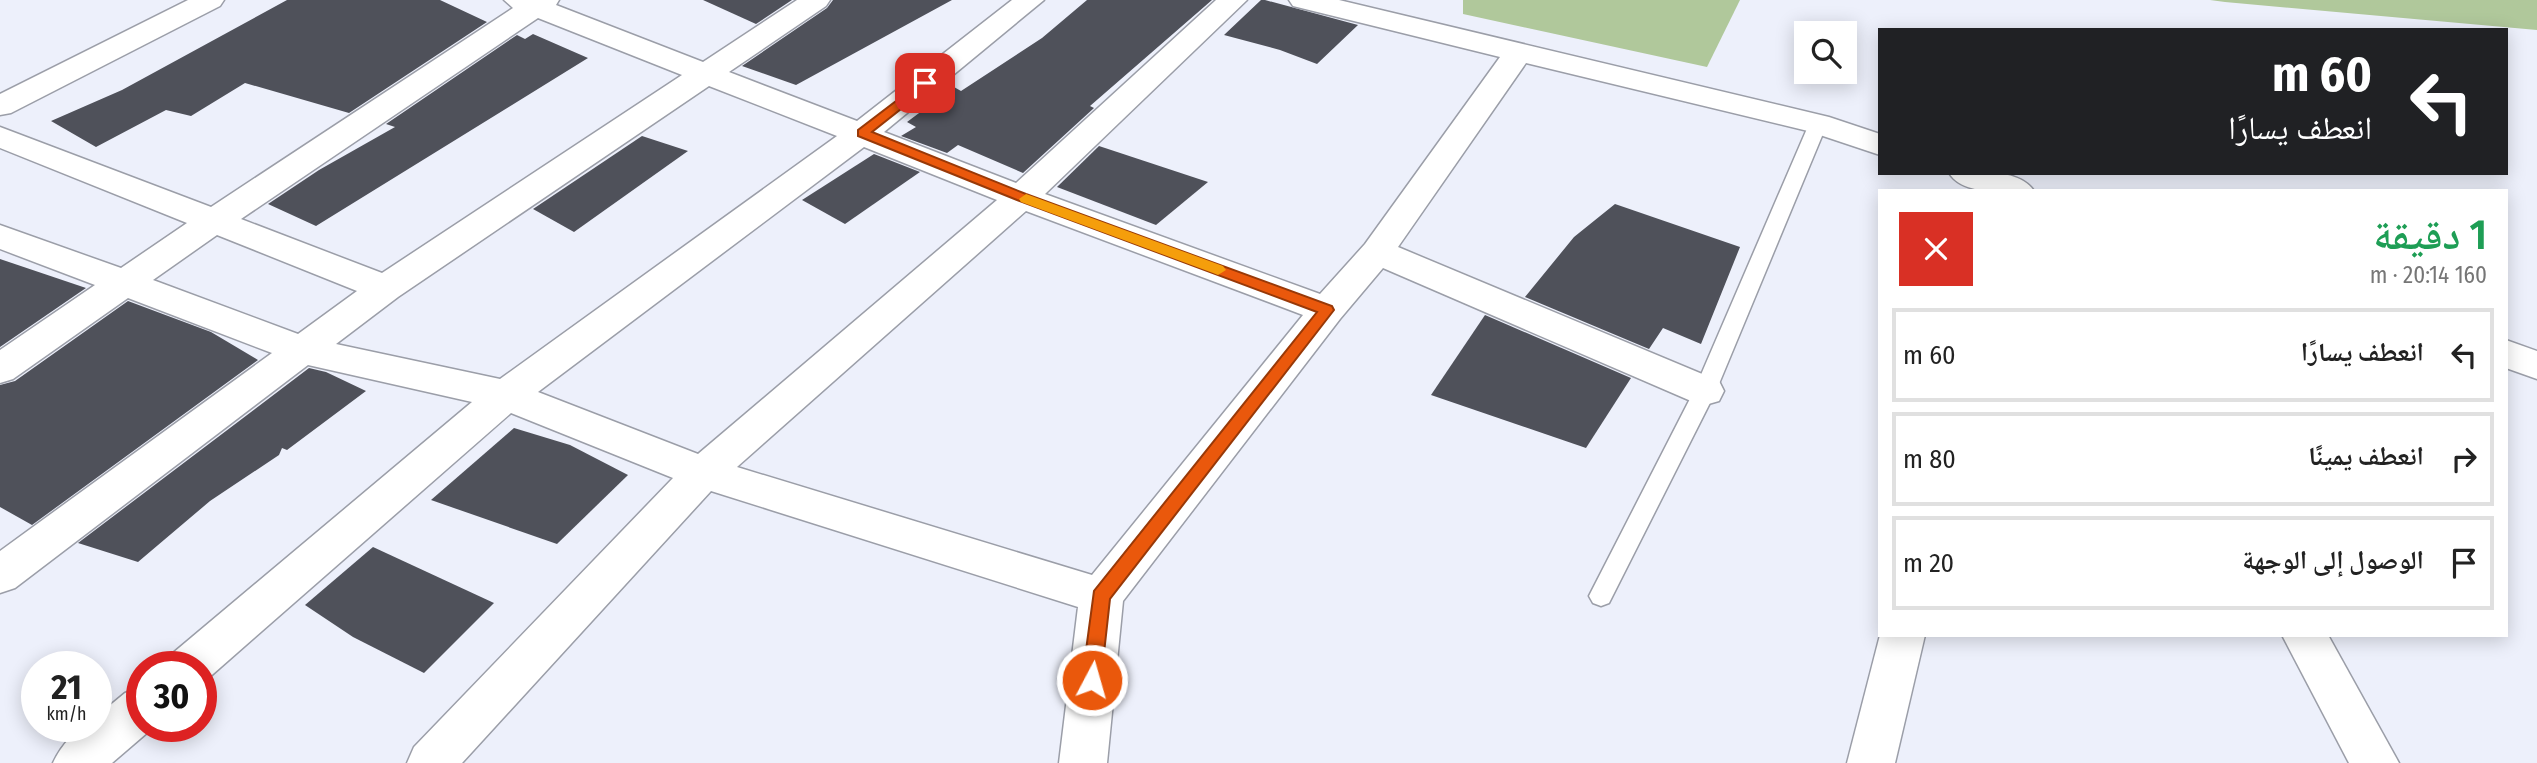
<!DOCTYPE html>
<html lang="ar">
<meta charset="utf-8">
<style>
:root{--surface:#fff;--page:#f2f2f2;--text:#222;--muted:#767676;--line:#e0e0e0}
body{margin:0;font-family:"Fira Sans Condensed","Noto Naskh Arabic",sans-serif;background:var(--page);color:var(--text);direction:rtl;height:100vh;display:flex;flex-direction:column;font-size:26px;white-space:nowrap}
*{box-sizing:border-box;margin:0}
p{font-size:23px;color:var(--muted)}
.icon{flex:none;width:38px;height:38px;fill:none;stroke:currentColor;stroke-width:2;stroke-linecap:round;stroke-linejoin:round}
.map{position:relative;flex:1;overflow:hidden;direction:ltr}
.side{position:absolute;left:1878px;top:189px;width:630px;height:448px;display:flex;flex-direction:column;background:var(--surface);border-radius:0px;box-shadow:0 4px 18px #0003;direction:rtl}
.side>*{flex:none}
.top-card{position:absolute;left:1878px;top:28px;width:630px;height:147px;border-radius:0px;box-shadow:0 4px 18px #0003;direction:rtl;background:#202124;color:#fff;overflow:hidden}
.fabs{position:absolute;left:1794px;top:21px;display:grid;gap:14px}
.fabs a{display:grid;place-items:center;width:63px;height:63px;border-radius:0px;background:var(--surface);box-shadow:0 4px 18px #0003;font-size:35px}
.speed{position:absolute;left:21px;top:651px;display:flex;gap:14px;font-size:35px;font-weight:700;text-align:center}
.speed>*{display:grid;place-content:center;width:91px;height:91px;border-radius:50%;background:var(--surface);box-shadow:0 4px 18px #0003;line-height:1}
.speed small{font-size:18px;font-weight:400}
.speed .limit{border:10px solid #d22;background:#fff;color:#111}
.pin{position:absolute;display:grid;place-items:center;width:60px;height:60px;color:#fff;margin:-30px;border-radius:14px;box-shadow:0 4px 10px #0006}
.me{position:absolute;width:77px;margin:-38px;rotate:6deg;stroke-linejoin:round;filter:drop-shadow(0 0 5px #0008)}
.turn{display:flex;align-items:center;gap:24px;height:147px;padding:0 21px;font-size:32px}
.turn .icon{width:91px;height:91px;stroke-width:2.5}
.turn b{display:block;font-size:49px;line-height:60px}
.round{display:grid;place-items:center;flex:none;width:74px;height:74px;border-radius:0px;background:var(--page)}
.summary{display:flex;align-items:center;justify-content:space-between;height:119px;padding:0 21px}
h1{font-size:42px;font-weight:600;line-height:52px;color:#1e9e55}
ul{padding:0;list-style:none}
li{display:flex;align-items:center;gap:21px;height:94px;margin:0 14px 10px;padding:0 7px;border:4px solid var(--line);border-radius:0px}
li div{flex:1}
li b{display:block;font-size:26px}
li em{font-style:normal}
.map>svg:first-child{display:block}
.green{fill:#b0c89b}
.building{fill:#4f515a}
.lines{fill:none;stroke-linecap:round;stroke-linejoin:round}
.lane-casing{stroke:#9b9ea8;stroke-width:3}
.street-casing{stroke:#9b9ea8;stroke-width:3}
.lane{fill:#fff;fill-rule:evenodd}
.street{fill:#fff;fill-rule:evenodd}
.route{fill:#ea580c;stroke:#983908;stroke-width:2}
.slow{fill:#f59e0b}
</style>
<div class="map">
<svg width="2537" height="763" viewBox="0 0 2537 763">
<rect width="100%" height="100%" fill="#edf0fb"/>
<g class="green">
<path d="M1463,0H1740L1707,67L1463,14Z"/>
<path d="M2210,0H2537V30L2225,2Z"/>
</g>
<g class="building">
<path d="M287,0H440L487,22L349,113L245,83L191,116L166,110L96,147L51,121L122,90Z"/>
<path d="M703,0H792L756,24Z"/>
<path d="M833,0H952L796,85L742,66L827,8Z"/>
<path d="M1087,0H1212L1090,106L1094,108L1023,173L958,145L947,153L901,136L916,127L907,122L954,87L961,91L1042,38Z"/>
<path d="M1261,0H1265L1358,25L1317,64L1280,50L1224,35Z"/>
<path d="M533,34L588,58L316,226L268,204L319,170L395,127L386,124L517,35L525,39Z"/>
<path d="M642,136L688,151L574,232L533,209Z"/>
<path d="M1099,146L1208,182L1156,225L1057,187Z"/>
<path d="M874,154L920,172L845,224L802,200Z"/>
<path d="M1615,204L1740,247L1701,344L1663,328L1649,349L1525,297L1574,237Z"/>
<path d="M0,259L86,288L0,347Z"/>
<path d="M128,301L211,332L258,360L32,525L0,507V385L15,381Z"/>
<path d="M1485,315L1631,378L1586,448L1431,395Z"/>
<path d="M309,368L326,372L366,391L287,450L282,448L279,455L210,501L138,562L78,543Z"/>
<path d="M514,428L570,445L628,475L557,544L431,500Z"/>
<path d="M373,547L494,603L424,673L353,637L305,605Z"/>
</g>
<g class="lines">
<g class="lane-casing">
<path id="lane" d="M1818,119L1827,124L1716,391L1609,603L1601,606L1593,603L1589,596L1694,391L1809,124Z"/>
</g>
<g class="street-casing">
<g id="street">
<path d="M188,0H224L220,6L11,113L0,115V94Z"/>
<path d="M504,0H559L556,5L703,62L797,0H830L826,6L729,72L857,121L1012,0H1044L884,132L1016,183L1216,0H1247L1045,194L1320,294L1365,244L1500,57L1293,6L1289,0H1339L1829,117L1880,134V155L1808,131L1526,63L1398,247L1719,381L1724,391L1719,401L1705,405L1691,401L1383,268L1340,319L1123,601L1107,763H1059L1078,607L711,491L462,763H407L414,747L673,478L511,413L205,681L201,683V667H166L173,653L472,402L308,365L15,588L0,593V551L272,353L128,298L13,379L0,383V350L95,285L0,249V225L121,268L187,223L0,148V127L211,207L513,8ZM538,18L682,75L382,273L241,219ZM709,86L837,136L500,379L336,344L398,297ZM864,147L997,200L698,454L538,392ZM1026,211L1303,315L1092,575L737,467ZM217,235L357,291L298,334L153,280Z"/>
<path d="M1949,173C1974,173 2018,167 2034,191C2009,191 1964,197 1949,173Z"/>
<path d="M2506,340L2537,351V379L2506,368Z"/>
<path d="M1880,635H1925L1895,763H1847Z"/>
<path d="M2282,635H2328L2399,763H2349Z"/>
<path d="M142,687V726H155L112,763H53C61,746 76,726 96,726V717L125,693Z"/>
</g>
</g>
<use href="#lane" class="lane"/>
<use href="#street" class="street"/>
</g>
<path class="route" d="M925,79L932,83L930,86L872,132L1026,194L1332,306L1334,310L1110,599L1101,680L1099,686L1092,688L1085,686L1082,680L1094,591L1317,312L1017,200L858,136V130Z"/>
<path class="slow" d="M1026,194L1223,266L1226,270L1218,275L1213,273L1021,202L1019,199Z"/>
</svg>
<div class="fabs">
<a><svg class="icon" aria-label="search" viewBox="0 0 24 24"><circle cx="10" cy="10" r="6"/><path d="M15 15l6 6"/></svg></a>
</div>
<div class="speed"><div>21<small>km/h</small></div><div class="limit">30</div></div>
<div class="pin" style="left:925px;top:83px;background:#d93025"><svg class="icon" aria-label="arrive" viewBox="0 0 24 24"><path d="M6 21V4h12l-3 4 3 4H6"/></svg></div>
<svg class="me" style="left:1092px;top:680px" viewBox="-20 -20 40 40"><circle r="17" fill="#ea580c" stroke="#fff" stroke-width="3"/><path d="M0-11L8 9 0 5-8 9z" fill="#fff"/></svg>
<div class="top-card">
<div class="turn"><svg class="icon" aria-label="left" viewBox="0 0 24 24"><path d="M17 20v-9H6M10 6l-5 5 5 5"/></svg><div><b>60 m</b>انعطف يسارًا</div></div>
</div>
<section class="side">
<div class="summary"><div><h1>1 دقيقة</h1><p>160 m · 20:14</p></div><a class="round" style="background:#d93025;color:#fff"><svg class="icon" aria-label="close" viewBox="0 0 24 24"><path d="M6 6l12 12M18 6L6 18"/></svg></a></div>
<ul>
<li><svg class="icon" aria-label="left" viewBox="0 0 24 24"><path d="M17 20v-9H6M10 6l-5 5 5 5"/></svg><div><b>انعطف يسارًا</b></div><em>60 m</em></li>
<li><svg class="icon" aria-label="right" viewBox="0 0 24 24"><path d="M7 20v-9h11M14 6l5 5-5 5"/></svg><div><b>انعطف يمينًا</b></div><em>80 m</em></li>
<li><svg class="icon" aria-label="arrive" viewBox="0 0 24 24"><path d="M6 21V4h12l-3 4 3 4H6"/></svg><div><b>الوصول إلى الوجهة</b></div><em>20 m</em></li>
</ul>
</section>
</div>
